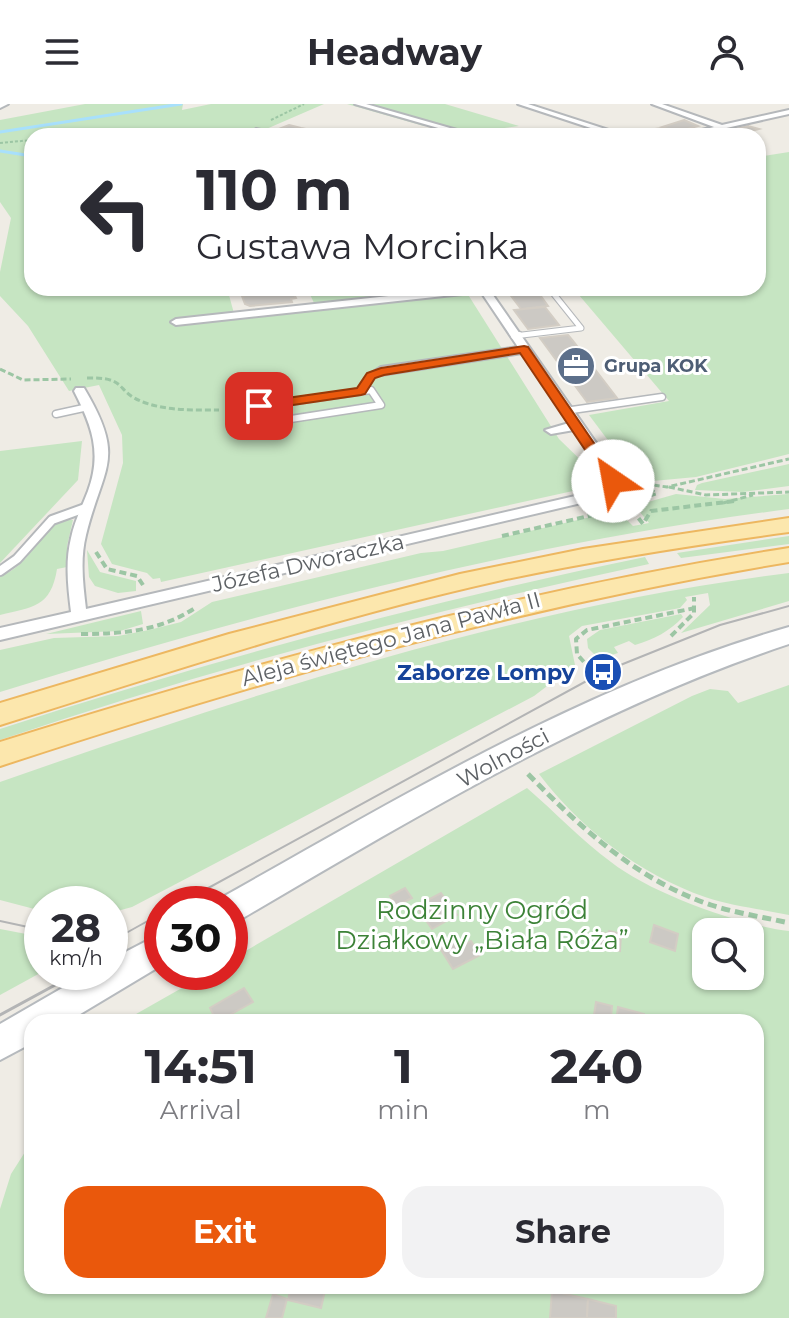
<!DOCTYPE html>
<meta charset="utf-8">
<style>
:root{--surface:#fff;--page:#f2f2f3;--text:#2b2b33;--muted:#7c7c81;--accent:#ea580c}
body{margin:0;font-family:Montserrat,sans-serif;background:var(--page);color:var(--text);height:100vh;display:flex;flex-direction:column;font-size:30px;white-space:nowrap}
*{box-sizing:border-box;margin:0}
p{font-size:26px;color:var(--muted)}
.icon{flex:none;width:44px;height:44px;fill:none;stroke:currentColor;stroke-width:2;stroke-linecap:round;stroke-linejoin:round}
.map{position:relative;flex:1;overflow:hidden}
.details{position:absolute;left:24px;top:910px;width:740px;height:280px;display:flex;flex-direction:column;background:var(--surface);border-radius:24px;box-shadow:0 2px 6px #0004}
.details>*{flex:none}
.hud{position:absolute;left:24px;top:24px;width:742px;height:168px;border-radius:24px;box-shadow:0 2px 6px #0004;background:#fff;color:var(--text);overflow:hidden}
.buttons{position:absolute;left:692px;top:814px;display:grid;gap:16px}
.buttons a{display:grid;place-items:center;width:72px;height:72px;border-radius:16px;background:var(--surface);box-shadow:0 2px 6px #0004;font-size:40px}
.speed{position:absolute;left:24px;top:782px;display:flex;gap:16px;font-size:40px;font-weight:700;text-align:center}
.speed>*{display:grid;place-content:center;width:104px;height:104px;border-radius:50%;background:var(--surface);box-shadow:0 2px 6px #0004;line-height:1}
.speed small{font-size:20px;font-weight:400}
.speed .limit{border:12px solid #d22;background:#fff;color:#111}
.pin{position:absolute;display:grid;place-items:center;width:68px;height:68px;color:#fff;margin:-34px;border-radius:16px;box-shadow:0 4px 12px #0006}
.me{position:absolute;width:88px;margin:-44px;rotate:327deg;stroke-linejoin:round;filter:drop-shadow(0 0 6px #0008)}
.turn{display:flex;align-items:center;gap:28px;height:168px;padding:0 40px;font-size:36px}
.turn .icon{width:104px;height:104px;stroke-width:2.5}
.turn b{display:block;font-size:56px;line-height:68px}
.eta{display:flex;justify-content:space-evenly;align-items:center;height:136px;text-align:center}
.eta b{font-size:48px;font-weight:700;line-height:56px}
.cta{display:flex;gap:16px;margin-top:auto;padding:16px 40px}
.cta a{flex:1;height:92px;border-radius:24px;background:var(--accent);color:#fff;font-size:32px;font-weight:700;line-height:92px;text-align:center}
.cta a+a{background:var(--page);color:var(--text)}
header{display:flex;justify-content:space-between;align-items:center;height:104px;padding:0 40px;background:var(--surface);font-size:36px;font-weight:700}
.map>svg:first-child{display:block}
.green{fill:#c6e5c2;fill-rule:evenodd}
.lines{fill:none;stroke-linecap:round;stroke-linejoin:round}
.stream{stroke:#a8e0fc;stroke-width:3}
.building{fill:#ccc9c4;stroke:#d3cdc4;stroke-width:2}
.lane-far2-casing{stroke:#b5b8bb;stroke-width:7}
.lane-far1-casing{stroke:#b5b8bb;stroke-width:9}
.lane-casing{stroke:#b5b8bb;stroke-width:12}
.street-casing{stroke:#b5b8bb;stroke-width:4}
.secondary-casing{stroke:#b6babe;stroke-width:4}
.primary-casing{stroke:#edb760;stroke-width:4}
.path-far3{stroke:#9cc6a4;stroke-width:2;stroke-dasharray:3 2;stroke-linecap:butt}
.path-far2{stroke:#9cc6a4;stroke-width:3;stroke-dasharray:6 3;stroke-linecap:butt}
.path-far1{stroke:#9cc6a4;stroke-width:4;stroke-dasharray:7 4;stroke-linecap:butt}
.path{stroke:#9cc6a4;stroke-width:5;stroke-dasharray:9 5;stroke-linecap:butt}
.lane-far2{stroke:#fff;stroke-width:5}
.lane-far1{stroke:#fff;stroke-width:6}
.lane{stroke:#fff;stroke-width:8}
.street{fill:#fff;fill-rule:evenodd}
.secondary{fill:#fff;fill-rule:evenodd}
.primary{fill:#fce7ad;fill-rule:evenodd}
.tram-far1{stroke:#b3b4b5;stroke-width:2}
.tram{stroke:#b3b4b5;stroke-width:3}
.route{fill:#ea580c;stroke:#983908;stroke-width:2}
.labels{text-anchor:middle;dominant-baseline:central;stroke-width:6;stroke-linejoin:round;paint-order:stroke}
.far-service-label{font-size:18px;font-weight:bold;fill:#4e5e75;stroke:#fff;text-anchor:start}
.street-label{font-size:22px;fill:#5d6165;stroke:#fff}
.transit-label{font-size:22px;font-weight:bold;fill:#164399;stroke:#fff;text-anchor:end}
.near-park-label{font-size:26px;fill:#3c8237;stroke:#fff}
</style>
<header><svg class="icon" aria-label="menu" viewBox="0 0 24 24"><path d="M4 6h16M4 12h16M4 18h16"/></svg>Headway<svg class="icon" aria-label="person" viewBox="0 0 24 24"><circle cx="12" cy="8" r="4"/><path d="M4 21q1-7 8-7t8 7"/></svg></header>
<div class="map">
<svg width="789" height="1214" viewBox="0 0 789 1214">
<rect width="100%" height="100%" fill="#efece5"/>
<g class="green">
<path d="M85,0H183L182,6L211,0H324L257,29L264,32H32V184H227L235,213L467,189L559,335L592,367L589,379L582,385L161,478L160,474L153,475L147,469L112,460L101,440L123,359L122,331L99,281L69,287L28,222L0,192V168L11,114L0,98V16Z"/>
<path d="M347,0H445L519,22L466,29L434,19L424,22Z"/>
<path d="M789,48V350L696,373L653,377L644,370L634,371L589,311L669,297L573,184H758V53Z"/>
<path d="M307,184H402L405,189L314,199Z"/>
<path d="M82,337L78,376L0,459V347Z"/>
<path d="M789,360V382L743,388L695,386L697,381L702,379Z"/>
<path d="M676,390L725,395L789,390V405C520,440 259,508 0,588V546L54,534L118,532L149,526L181,518L212,498L421,449L443,447L608,409L623,412L633,422L649,419L639,407L641,400Z"/>
<path d="M64,415L73,416L67,442V463L57,465C51,503 33,503 0,511V472C29,463 38,429 64,415Z"/>
<path d="M789,432V440L681,454L677,449Z"/>
<path d="M87,446L100,468L136,477V487L118,489L95,482L89,473Z"/>
<path d="M645,453L649,460C429,507 213,564 0,636V625C212,556 426,498 645,453Z"/>
<path d="M789,469V497L681,529L710,501L708,489L685,493L687,496L680,504L582,522L569,532L575,561L534,592L132,803L110,809V800H42V807L0,796V678C257,588 518,503 789,469Z"/>
<path d="M141,507L143,520L120,527L46,530Z"/>
<path d="M681,510L683,513C669,528 654,535 635,541L629,537L614,543L618,549L599,555L588,544L587,535L600,526Z"/>
<path d="M789,581V811C761,805 731,802 705,793C639,770 581,725 539,670L692,592L710,585L728,587L738,599Z"/>
<path d="M527,684C555,708 581,736 611,758C650,789 739,821 789,827V1214H0V1105L11,1070L32,1037V1182H756V918H122L210,868H230V856ZM706,828H750V872H706Z"/>
<path d="M0,825L42,833V868L0,891Z"/>
</g>
<g class="lines">
<g class="stream">
<path d="M0,28L181,0"/>
<path d="M0,47L32,52"/>
</g>
</g>
<g class="building">
<path d="M684,16L698,22L676,28L662,23Z"/>
<path d="M289,21L301,24L316,27L302,32L276,26Z"/>
<path d="M748,22L759,25L736,31L725,28Z"/>
<path d="M662,24L676,28L661,32L626,29Z"/>
<path d="M505,184H535L548,202L521,205Z"/>
<path d="M292,186L296,194L291,195L292,198L250,202L245,200L242,192Z"/>
<path d="M545,203L559,221L528,225L514,206Z"/>
<path d="M568,231L573,237L617,294L587,298L540,234Z"/>
<path d="M405,784L412,794L396,802L390,792Z"/>
<path d="M441,789L457,811L432,825L416,802Z"/>
<path d="M654,821L678,830L675,847L650,838Z"/>
<path d="M609,827L621,830L620,847L597,841L598,828L608,830Z"/>
<path d="M456,832L462,842L471,837L480,851L453,865L438,841Z"/>
<path d="M244,884L253,898L217,918L210,904Z"/>
<path d="M596,898L612,902L611,914L594,911Z"/>
<path d="M618,903L644,910V918H616Z"/>
<path d="M291,1182H326L321,1204L288,1196Z"/>
<path d="M552,1187L588,1195L587,1214H550Z"/>
<path d="M273,1190L287,1195L282,1214H266Z"/>
<path d="M588,1195L616,1202V1214H587Z"/>
</g>
<g class="lines">
<g class="lane-far2-casing">
<path id="lane-far2" d="M514,232L581,224L549,184"/>
</g>
<g class="lane-far1-casing">
<g id="lane-far1">
<path d="M514,232L519,231"/>
<path d="M371,286L381,301L239,323L234,306Z"/>
<path d="M361,287L371,272L381,267"/>
<path d="M565,307L662,293"/>
<path d="M56,310L88,303"/>
</g>
</g>
<g class="lane-casing">
<path id="lane" d="M0,467L17,455L52,416L88,403"/>
</g>
<g class="street-casing">
<g id="street">
<path d="M0,0H8L0,4Z"/>
<path d="M355,0H366L478,32H466Z"/>
<path d="M518,0H528L627,32H615Z"/>
<path d="M652,0H662L722,21L789,6V10L691,32H677L714,23Z"/>
<path d="M256,25L279,30L280,32L253,29Z"/>
<path d="M463,184H488L617,369L620,381L611,392L0,536V524L71,508C68,484 65,458 71,434C74,418 82,403 88,387C102,349 92,322 74,287L76,284H84C127,356 103,361 86,431C80,455 83,480 86,505L601,386L606,380L603,369L574,326L551,330L545,326L569,319L522,249L381,271L375,267L381,263L518,243L481,188L176,221L171,218L176,215Z"/>
</g>
</g>
<g class="secondary-casing">
<g id="secondary">
<path d="M789,523V540C593,605 419,711 241,815L230,819V800H217L219,795C403,692 585,581 789,523Z"/>
<path d="M162,829V861L67,918H32V939L0,956V920L90,868H110V856Z"/>
</g>
</g>
<g class="primary-casing">
<g id="primary">
<path d="M789,414V428C693,441 597,456 502,476C331,514 166,569 0,621V599L229,530L460,470L583,445Z"/>
<path d="M789,444V458C515,503 263,576 0,662V638C260,557 520,486 789,444Z"/>
</g>
</g>
<g class="path-far3">
<path d="M271,16L304,0"/>
<path d="M0,39L32,36"/>
</g>
<g class="path-far2">
<path d="M0,265L23,276L71,275"/>
<path d="M87,274C129,273 114,287 143,298C167,307 194,306 219,306"/>
<path d="M669,383L706,391L789,388"/>
<path d="M627,385L653,381L667,383L789,355"/>
<path d="M624,399L656,390L642,374H631"/>
<path d="M723,399L753,391"/>
</g>
<g class="path-far1">
<path d="M625,397L643,420L651,407L735,397"/>
<path d="M502,432L628,403"/>
<path d="M96,448L107,465L137,472L143,481"/>
<path d="M81,530C122,530 160,527 195,504"/>
<path d="M671,532L694,509V493"/>
<path d="M591,566L577,550L576,535L587,526L695,504"/>
</g>
<path class="path" d="M528,670C582,725 637,776 711,801C736,809 763,813 789,819"/>
<use href="#lane-far2" class="lane-far2"/>
<use href="#lane-far1" class="lane-far1"/>
<use href="#lane" class="lane"/>
<use href="#street" class="street"/>
<use href="#secondary" class="secondary"/>
<use href="#primary" class="primary"/>
<g class="tram-far1">
<path d="M179,800L603,568L720,521L789,502"/>
<path d="M0,817L42,826"/>
<path d="M110,838L162,809"/>
<path d="M64,876L78,868"/>
</g>
<path class="tram" d="M0,911L68,874"/>
</g>
<path class="route" d="M524,242L528,243L620,377L618,380H608L520,249L384,271L375,274L365,290L361,291L259,306L253,302L259,298L357,284L367,269L381,264Z"/>
<defs>
<g id="office-disc" transform="scale(2)"><circle r="9.5" fill="#5c6f8a" stroke="#fff"/><path d="M-6-3h4V-5.5h4V-3h4V5H-6ZM-1-4.5V-3h2v-1.5ZM-6 0V1H6V0Z" fill="#fff"/></g>
<g id="bus-disc" transform="scale(2)"><circle r="9.5" fill="#1a4fb4" stroke="#fff"/><path d="M-5-6H5V4H4V6H2V4H-2V6H-4V4H-5ZM-3.5-4V0h7V-4ZM-3.5 1.2v1.5H-2V1.2ZM2 1.2v1.5H3.5V1.2Z" fill="#fff"/></g>
</defs>
<g fill-rule="evenodd">
<use href="#office-disc" x="576" y="262"/>
<use href="#bus-disc" x="603" y="568"/>
</g>
<g class="labels">
<g class="far-service-label">
<text x="604" y="262">Grupa KOK</text>
</g>
<g class="street-label">
<text transform="translate(308 459) rotate(-13)">Józefa Dworaczka</text>
<text transform="translate(391 535) rotate(-15)">Aleja świętego Jana Pawła II</text>
<text transform="translate(503 654) rotate(-28)">Wolności</text>
</g>
<g class="transit-label">
<text x="575" y="568">Zaborze Lompy</text>
</g>
<g class="near-park-label">
<text x="482" y="806">Rodzinny Ogród<tspan x="482" dy="30">Działkowy „Biała Róża”</tspan></text>
</g>
</g>
</svg>
<div class="buttons">
<a><svg class="icon" aria-label="search" viewBox="0 0 24 24"><circle cx="10" cy="10" r="6"/><path d="M15 15l6 6"/></svg></a>
</div>
<div class="speed"><div>28<small>km/h</small></div><div class="limit">30</div></div>
<div class="pin" style="left:259px;top:302px;background:#d93025"><svg class="icon" aria-label="arrive" viewBox="0 0 24 24"><path d="M6 21V4h12l-3 4 3 4H6"/></svg></div>
<svg class="me" style="left:613px;top:377px" viewBox="-20 -20 40 40"><circle r="19" fill="#fff"/><path d="M0-13L10 11 0 6-10 11z" fill="#ea580c"/></svg>
<div class="hud">
<div class="turn"><svg class="icon" aria-label="left" viewBox="0 0 24 24"><path d="M17 20v-9H6M10 6l-5 5 5 5"/></svg><div><b>110 m</b>Gustawa Morcinka</div></div>
</div>
<section class="details">
<div class="eta">
<div><b>14:51</b><p>Arrival</p></div>
<div><b>1</b><p>min</p></div>
<div><b>240</b><p>m</p></div>
</div>
<div class="cta"><a>Exit</a><a>Share</a></div>
</section>
</div>
